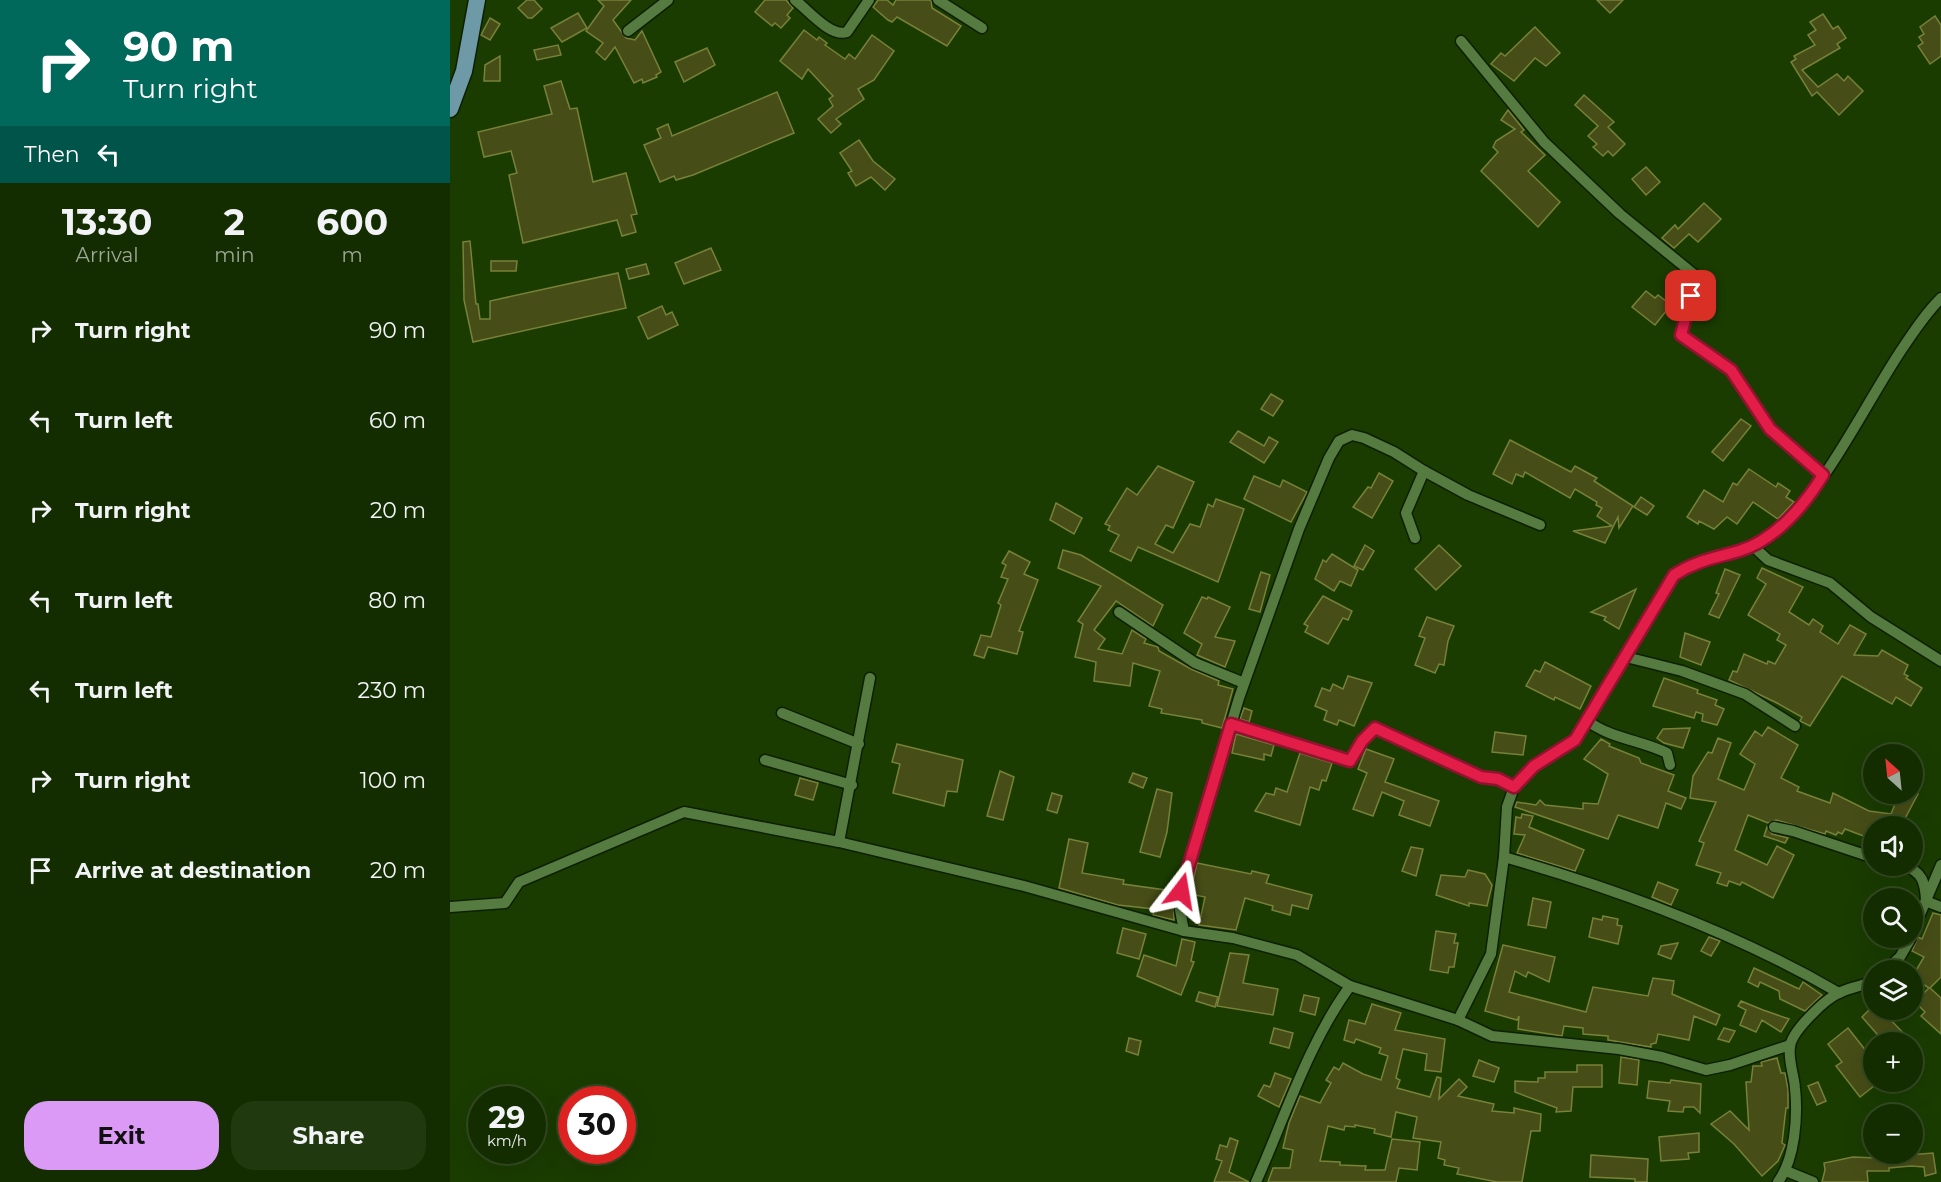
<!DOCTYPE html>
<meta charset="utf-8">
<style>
:root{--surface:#142d00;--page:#21390f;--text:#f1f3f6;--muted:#9da899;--line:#334922;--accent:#da9af6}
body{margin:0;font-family:Montserrat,sans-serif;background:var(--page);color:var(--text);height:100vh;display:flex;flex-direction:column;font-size:22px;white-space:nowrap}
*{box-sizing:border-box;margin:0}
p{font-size:20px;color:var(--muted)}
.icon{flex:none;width:33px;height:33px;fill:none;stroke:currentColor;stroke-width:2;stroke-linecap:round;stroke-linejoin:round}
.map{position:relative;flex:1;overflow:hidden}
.side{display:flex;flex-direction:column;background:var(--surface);width:450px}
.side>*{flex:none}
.hud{background:#00695c;color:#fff;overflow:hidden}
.needle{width:39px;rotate:333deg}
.fabs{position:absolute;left:1413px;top:744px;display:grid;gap:12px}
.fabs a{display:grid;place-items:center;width:60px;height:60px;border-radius:50%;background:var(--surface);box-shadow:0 6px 24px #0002,0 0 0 2px var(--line);font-size:30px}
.speed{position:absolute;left:18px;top:1086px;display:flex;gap:12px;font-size:30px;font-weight:700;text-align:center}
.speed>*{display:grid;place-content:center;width:78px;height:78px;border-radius:50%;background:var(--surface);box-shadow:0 6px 24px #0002,0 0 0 2px var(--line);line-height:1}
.speed small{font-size:15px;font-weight:400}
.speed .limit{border:9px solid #d22;background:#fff;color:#111}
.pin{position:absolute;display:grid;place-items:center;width:51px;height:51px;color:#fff;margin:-26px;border-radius:12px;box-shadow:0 3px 9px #0006}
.me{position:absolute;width:66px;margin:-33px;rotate:14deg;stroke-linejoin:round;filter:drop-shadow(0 0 4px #0008)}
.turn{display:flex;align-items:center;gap:21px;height:126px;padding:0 24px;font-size:27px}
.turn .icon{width:78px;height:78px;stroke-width:2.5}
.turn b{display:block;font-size:42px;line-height:51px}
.then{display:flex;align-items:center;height:57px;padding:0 24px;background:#0003;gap:12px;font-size:22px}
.eta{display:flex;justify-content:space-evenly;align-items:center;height:102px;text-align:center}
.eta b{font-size:36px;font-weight:700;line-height:42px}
.button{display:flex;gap:12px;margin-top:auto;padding:12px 24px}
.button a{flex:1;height:69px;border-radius:24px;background:var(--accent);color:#111;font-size:24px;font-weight:700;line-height:69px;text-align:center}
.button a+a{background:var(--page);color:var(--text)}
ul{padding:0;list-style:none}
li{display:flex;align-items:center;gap:18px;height:90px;padding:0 24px}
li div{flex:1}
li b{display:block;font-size:22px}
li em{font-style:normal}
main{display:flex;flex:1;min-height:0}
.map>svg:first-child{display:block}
.building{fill:#474d16;stroke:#788139;stroke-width:1.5}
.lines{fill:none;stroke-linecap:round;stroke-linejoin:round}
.minor-casing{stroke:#0d2003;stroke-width:13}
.primary-casing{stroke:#0d2003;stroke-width:19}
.minor{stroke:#557b40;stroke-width:10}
.primary{stroke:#6e9aa7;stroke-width:16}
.route-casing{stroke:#92132f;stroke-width:15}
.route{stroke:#e11d48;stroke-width:10}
</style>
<main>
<section class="side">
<div class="hud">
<div class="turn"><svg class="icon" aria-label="right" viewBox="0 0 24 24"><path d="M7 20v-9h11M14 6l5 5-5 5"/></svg><div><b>90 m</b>Turn right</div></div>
<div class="then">Then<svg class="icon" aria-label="left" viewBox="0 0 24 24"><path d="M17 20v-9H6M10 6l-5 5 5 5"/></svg></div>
</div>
<div class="eta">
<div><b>13:30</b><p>Arrival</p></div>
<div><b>2</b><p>min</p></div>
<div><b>600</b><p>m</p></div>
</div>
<ul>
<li><svg class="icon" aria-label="right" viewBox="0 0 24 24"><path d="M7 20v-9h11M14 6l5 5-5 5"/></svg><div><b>Turn right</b></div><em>90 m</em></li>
<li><svg class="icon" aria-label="left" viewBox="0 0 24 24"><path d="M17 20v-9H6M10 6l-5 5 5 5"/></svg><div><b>Turn left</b></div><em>60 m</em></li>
<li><svg class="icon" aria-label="right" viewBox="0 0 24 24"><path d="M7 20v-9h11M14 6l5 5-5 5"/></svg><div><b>Turn right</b></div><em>20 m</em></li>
<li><svg class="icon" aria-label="left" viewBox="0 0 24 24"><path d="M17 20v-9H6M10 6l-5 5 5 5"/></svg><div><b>Turn left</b></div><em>80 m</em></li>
<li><svg class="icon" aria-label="left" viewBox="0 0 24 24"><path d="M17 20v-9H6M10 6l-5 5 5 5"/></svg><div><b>Turn left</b></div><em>230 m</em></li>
<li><svg class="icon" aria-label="right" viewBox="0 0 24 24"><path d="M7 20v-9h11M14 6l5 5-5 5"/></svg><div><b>Turn right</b></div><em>100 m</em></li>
<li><svg class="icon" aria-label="arrive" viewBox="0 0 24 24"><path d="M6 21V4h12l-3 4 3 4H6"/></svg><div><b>Arrive at destination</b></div><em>20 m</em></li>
</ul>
<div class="button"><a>Exit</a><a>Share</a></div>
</section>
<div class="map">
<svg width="1491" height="1182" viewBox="0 0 1491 1182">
<rect width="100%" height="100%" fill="#1a3c00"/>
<g class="building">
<path d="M77,0H84L92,9L82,18H78L68,8Z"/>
<path d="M148,0H181L163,20L176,38L185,40L192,31L211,72L206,75L207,77L193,83L192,79L184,83L165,47L155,60L146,52L153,43L136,31L154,6Z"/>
<path d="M315,0H336L343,8L337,15L340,18L331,28L325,23L322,26L305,12Z"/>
<path d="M428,0H437L443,5L446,0H481L482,8L511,26L497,46L447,17L442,22L438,20L423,7Z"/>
<path d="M1147,0H1173L1160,13Z"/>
<path d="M128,13L137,28L112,42L101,28Z"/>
<path d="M1373,14L1383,29L1388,26L1396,38L1387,44L1390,48L1352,70L1368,87L1387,74L1394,81L1398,76L1413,91L1389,115L1367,92L1362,96L1341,62L1346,59L1344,56L1365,45L1358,35L1366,30L1360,22Z"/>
<path d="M1485,16L1491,25V56L1480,64L1468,46L1473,43L1469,37L1474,34L1470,27Z"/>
<path d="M40,18L50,24L40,40L31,35Z"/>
<path d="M1085,27L1110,53L1096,66L1085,58L1064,81L1041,64L1051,53L1055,56Z"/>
<path d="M354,30L367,40L369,37L377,43L375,45L395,59L399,54L405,59L422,35L444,51L424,80L408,89L414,99L386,119L391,124L381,133L368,119L383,106L379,99L383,96L358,69L352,79L330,61Z"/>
<path d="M108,45L111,55L87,60L84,50Z"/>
<path d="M257,48L265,65L234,82L225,62Z"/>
<path d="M50,56V81H34L35,65Z"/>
<path d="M111,81L120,109L127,108L143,182L176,173L187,214L181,215L186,232L172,236L167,220L73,243L59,175L67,173L61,151L34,157L28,132L102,114L94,86Z"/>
<path d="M327,92L344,133L243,175L226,180L224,176L210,182L194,145L211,138L207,129L218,124L222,136Z"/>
<path d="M1134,95L1164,122L1158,127L1175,144L1163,156L1158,151L1153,156L1143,147L1147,144L1138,136L1148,126L1125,105Z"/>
<path d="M1058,110L1074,130L1071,132L1095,155L1078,171L1110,202L1088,227L1031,171L1048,152L1043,147L1046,141L1065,129L1051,120Z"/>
<path d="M409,140L423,161L445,179L435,190L421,177L406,186L398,173L402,171L390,153Z"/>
<path d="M1196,167L1210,182L1196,195L1182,179Z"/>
<path d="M1254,203L1271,219L1248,242L1239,234L1224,248L1212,238L1225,225L1228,229Z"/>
<path d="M20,241L26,304H28L30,319H40V301L168,273L176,308L23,342L14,300L13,242Z"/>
<path d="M261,248L271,270L234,284L225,263Z"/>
<path d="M41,261H67L66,271H41Z"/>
<path d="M196,264L199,274L179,279L176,269Z"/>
<path d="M1196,291L1205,298L1208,295L1221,305L1205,325L1182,307Z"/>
<path d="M212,306L216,315L222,312L228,325L198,339L188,317Z"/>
<path d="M821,394L833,401L823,416L811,409Z"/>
<path d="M1291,419L1301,426L1273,461L1262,452Z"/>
<path d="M788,431L814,446L819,437L828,442L814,463L780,442Z"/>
<path d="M1060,440L1121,472L1125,466L1147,478L1144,481L1183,506L1169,528L1168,517L1155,543L1123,531L1162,526L1147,516L1152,508L1146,505L1147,502L1125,489L1120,498L1075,472L1073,477L1066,474L1062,484L1043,474Z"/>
<path d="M708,466L744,482L723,528L716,525L705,544L723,553L740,524L750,527L758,504L763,507L766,499L794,509L768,582L688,547L681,561L660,551L669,535L658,530L660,526L655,524L677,488L687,495Z"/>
<path d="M1299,469L1326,487L1328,483L1340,491L1336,497L1344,502L1328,519L1303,502L1287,524L1277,517L1264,529L1249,521L1248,524L1237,517L1254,490L1273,502L1283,483L1287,485Z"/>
<path d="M929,473L943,481L922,518L903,507L918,487L921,488Z"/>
<path d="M804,476L830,487L833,480L857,492L841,522L794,499Z"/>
<path d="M1191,497L1204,506L1197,515L1184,507Z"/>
<path d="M606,503L632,518L624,534L600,520Z"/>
<path d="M915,545L924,551L913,570L904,566Z"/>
<path d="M989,545L1011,566L986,590L965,569Z"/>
<path d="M613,550L631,555L713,605L703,626L666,601L644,630L655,639L648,649L672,654L682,630L696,639L694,643L708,647L709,651L741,669L769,681L768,685L783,689L772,728L752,723V720L711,713L712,709L699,706L710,671L683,663L680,686L644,681L646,662L625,657L633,624L628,621L651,586L608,568Z"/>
<path d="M559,551L580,562L574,574L588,580L569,631L573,632L567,654L538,647L534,658L524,655L531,635L541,637L551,605L548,603L558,579L551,577L556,565L552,563Z"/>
<path d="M882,554L908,570L901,586L890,581L884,591L865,579L873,560L876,562Z"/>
<path d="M1312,568L1353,587L1339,612L1359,625L1363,619L1373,626L1370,632L1388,644L1400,625L1416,634L1404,655L1428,656L1432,650L1458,665L1454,674L1458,676L1456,678L1472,688L1461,706L1446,697L1442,704L1392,676L1360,726L1350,721L1352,717L1327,703L1279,680L1283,671L1287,672L1294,654L1317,664L1318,661L1325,664L1336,645L1327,640L1330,634L1298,615L1316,584L1307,578Z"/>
<path d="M1275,569L1290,575L1269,618L1259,614L1269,594L1266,593Z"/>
<path d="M811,572L820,575L810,612L799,609Z"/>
<path d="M1186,589L1169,629L1154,620L1156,617L1141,612Z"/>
<path d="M873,596L902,611L898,620L893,618L878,644L855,632L858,626L854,624Z"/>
<path d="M752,597L757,599L758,597L780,607L765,637L785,641L775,667L747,655L752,644L734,633Z"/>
<path d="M977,617L1004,626L998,641L994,665L989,664L985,673L965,665L975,638L969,636Z"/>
<path d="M1235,633L1260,642L1251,665L1230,657Z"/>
<path d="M1095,662L1141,686L1130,709L1105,697L1104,700L1076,686L1085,670L1090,672Z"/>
<path d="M898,676L922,683L904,726L889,720L887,725L874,720L877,711L865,706L872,688L880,691L883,684L893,689Z"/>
<path d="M1214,678L1248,690L1247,693L1267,700L1265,705L1274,709L1267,725L1252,721L1253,714L1246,712L1244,718L1203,706Z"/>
<path d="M794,708L802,711L799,722L790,719Z"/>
<path d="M1318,727L1348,745L1331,778L1349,787L1347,791L1380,803L1383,793L1419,811L1441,814L1449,794H1468L1451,826H1424V840L1395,829L1392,834L1388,832L1386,835L1376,831L1375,834L1326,820L1318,823L1298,815L1285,850L1317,865L1327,846L1344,855L1323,898L1292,882L1290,885L1279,881L1277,886L1267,883L1271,873L1246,865L1254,843L1249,841L1266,802L1240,798L1243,776L1258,752L1262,753L1268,738L1281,743L1268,779L1294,790L1305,764L1290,754L1305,731L1312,736Z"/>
<path d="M1240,728L1233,748L1214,743L1207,738L1213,729Z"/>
<path d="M1045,732L1076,736L1073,755L1042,752Z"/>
<path d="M786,734L824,745L821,756L814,754V760L782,753Z"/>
<path d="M1151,739L1160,744L1159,746L1189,758L1191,763L1224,775L1218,791L1236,798L1231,809L1216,803L1208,828L1168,815L1158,839L1065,807L1067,802L1086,805L1090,800L1095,805L1133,809V803L1148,804L1158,774L1134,759Z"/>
<path d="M447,744L513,760L507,792L497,791L494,806L443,793L450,764L442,762Z"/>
<path d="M916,749L944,759L935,782L989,801L980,826L949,815L954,801L932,792L923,816L903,809L917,773L908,769Z"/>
<path d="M850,753L882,763L876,781L872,780L869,790L860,787L850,825L805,811L816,793L824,795L826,788L837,792Z"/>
<path d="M550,771L564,777L553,820L537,816Z"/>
<path d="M683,773L697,778L693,788L679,782Z"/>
<path d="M350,778L368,783L363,800L345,795Z"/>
<path d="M707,789L722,793L717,832L710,857L690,852Z"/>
<path d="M602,793L612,796L607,813L597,810Z"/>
<path d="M1072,814L1083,816L1079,827L1134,850L1125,871L1067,853L1075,835L1064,834L1066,817L1071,818Z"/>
<path d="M1317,827L1322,834L1338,838L1335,843L1314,836Z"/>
<path d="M619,839L638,843L632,873L674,880L673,884L723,891L724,920L703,915L704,909L668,905L609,888Z"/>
<path d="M961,847L973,849L966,876L952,871Z"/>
<path d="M747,863L801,874L802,871L819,875L816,883L862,895L858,909L842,905L840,915L822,910L823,906L795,898L786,930L749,925L755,897L740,894Z"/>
<path d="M1018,870L1035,874L1042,885L1037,906L1019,903V906L986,895L991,875L1015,877Z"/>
<path d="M1208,882L1228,890L1221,905L1202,897Z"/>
<path d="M1083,898L1101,902L1096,928L1078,925Z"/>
<path d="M1483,913L1491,915V977L1480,988L1491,998V1034L1471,1016L1475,1012L1465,1002L1479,988L1462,977L1474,957L1462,951L1468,937L1472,939Z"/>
<path d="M1153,916L1168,919L1167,925L1172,926L1168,944L1139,937L1143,918L1152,920Z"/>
<path d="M673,928L696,934L689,959L667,953Z"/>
<path d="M986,931L1006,934L1004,943H1008L1004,967H999L998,973L980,970Z"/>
<path d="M1259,937L1270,941L1261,956L1251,951Z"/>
<path d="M732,939L745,942L741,961L744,962L731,995L687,976L694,955L726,966Z"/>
<path d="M1228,943L1221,959L1208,954L1211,946Z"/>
<path d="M1053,945L1105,957L1099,982L1078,972L1076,977L1065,971L1059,992L1136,1012L1143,987L1198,996L1203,978L1224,981L1222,994L1270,1015L1266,1025L1244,1016L1239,1040L1208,1034L1206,1043L1201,1044V1047L1158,1040V1036L1133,1034V1028L1114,1026L1112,1036L1068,1029L1069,1016L1067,1020L1035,1011Z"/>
<path d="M780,953L799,955L793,983L828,989L823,1015L767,1006Z"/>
<path d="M1304,968L1349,989L1353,982L1372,995L1355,1011L1330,999L1329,991L1310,982L1308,987L1298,982Z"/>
<path d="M749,992L768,997L765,1007L746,1001Z"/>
<path d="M854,995L869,998L865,1015L850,1011Z"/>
<path d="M1291,1001L1313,1010L1339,1019L1331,1032L1312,1020L1306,1032L1290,1025L1296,1010L1288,1006Z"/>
<path d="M922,1004L951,1013L945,1030L995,1039L991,1072L975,1070L977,1054L953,1049L946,1078L950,1080L947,1088L980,1097L987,1077L991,1078L989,1099L1009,1079L1017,1087L1008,1096L1044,1104L1042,1111L1064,1113V1108L1091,1114L1090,1131H1081L1072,1182H1047L1007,1174L1009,1168L994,1165L995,1160L988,1158L991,1142L963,1138L967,1117L946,1112L941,1137L924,1133L925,1129L905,1125V1127L895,1126L894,1130L878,1126L870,1161L890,1162V1165L916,1166L915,1170H935L942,1139L970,1142L967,1170L949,1168L946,1182H818L823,1168H840L843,1150L833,1148L839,1123L850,1096L870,1103L881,1083L876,1080L884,1067L889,1070L893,1063L913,1074L931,1080L938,1056L929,1053L931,1048L906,1039L904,1043L894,1040L899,1020L915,1024Z"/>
<path d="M1419,1010H1431L1462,1042H1434L1412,1017Z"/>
<path d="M824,1028L843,1033L839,1048L820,1043Z"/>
<path d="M1274,1028L1285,1031L1279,1042L1268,1039Z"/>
<path d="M1398,1028L1424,1061V1086L1410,1097L1386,1066L1392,1062L1378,1044Z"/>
<path d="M679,1038L691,1041L688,1055L676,1051Z"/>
<path d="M1171,1057L1189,1060L1187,1085L1169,1083Z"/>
<path d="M1327,1058L1331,1073H1335L1338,1089V1108H1336L1332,1143L1335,1145L1328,1161L1312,1176L1284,1144L1261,1124L1280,1111L1299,1130L1296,1082H1301L1303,1066H1312L1311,1062Z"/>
<path d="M1029,1060L1049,1068L1044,1082L1023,1076Z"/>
<path d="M1127,1065H1152V1087H1123L1121,1111L1106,1112L1107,1108L1065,1092V1081L1088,1082V1078H1095V1072H1127Z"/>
<path d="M825,1073L841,1079L829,1107L808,1096L814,1085L820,1087Z"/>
<path d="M1221,1080L1251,1084L1250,1113L1244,1107H1234L1233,1112L1218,1111L1220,1101L1197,1098L1199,1081L1220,1083Z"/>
<path d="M1368,1082L1376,1101L1367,1105L1358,1086Z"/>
<path d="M1249,1133V1152L1238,1153L1239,1159L1211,1161L1209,1137Z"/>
<path d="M780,1138L788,1141L779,1172L799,1182H764L772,1161L766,1159L770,1145L777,1147Z"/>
<path d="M1483,1153L1486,1173L1475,1176L1474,1167L1461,1166L1439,1168V1171H1417L1418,1182H1372L1375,1170L1374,1163L1403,1157L1427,1158L1428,1154H1445V1156Z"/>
<path d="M1141,1155L1198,1159L1197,1182H1185V1179L1140,1177Z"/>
</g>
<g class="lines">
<g class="minor-casing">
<g id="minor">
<path d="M345,0C358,10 381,38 397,32L419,0"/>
<path d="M488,0L532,28"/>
<path d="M178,31L218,0"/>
<path d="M1011,41L1094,142L1170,214L1246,276L1231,335L1281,370L1320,429L1373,475"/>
<path d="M974,471L1018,495L1090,525"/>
<path d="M965,538L956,513L974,471L944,452L914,438L902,435L889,441L879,458L849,529L789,698L731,891L730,910L734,931L783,938L847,955L900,986L1008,1020L1042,1036L1169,1049L1212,1057L1256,1070L1280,1065L1340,1045"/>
<path d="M1303,546L1318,560L1380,583L1421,617L1491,661"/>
<path d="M669,612L745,663L794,683"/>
<path d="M1176,657L1232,671L1295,694L1345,726"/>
<path d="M332,713L409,744"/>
<path d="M1136,720C1161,739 1191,740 1217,753L1220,765"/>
<path d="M781,724L900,761L912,741L925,728L1031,777L1048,779L1064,787"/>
<path d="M315,760L402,785"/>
<path d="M1324,827L1343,831L1424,858"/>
<path d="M389,842L420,678"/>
<path d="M1054,857C1170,890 1284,932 1389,993"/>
<path d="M1455,866C1472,872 1475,882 1476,900"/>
<path d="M1478,902L1491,907"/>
<path d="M0,907L55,903L69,882L234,812L389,842L574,886L734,931"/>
<path d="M1462,933L1491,865"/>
<path d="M1436,970L1450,957L1461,938"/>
<path d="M1008,1020L1041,954L1054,857L1057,807L1064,787L1085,766L1125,740L1224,575C1254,555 1294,558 1321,536C1376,490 1412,409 1452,349C1464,331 1476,313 1491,298"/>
<path d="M1336,1171L1363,1182"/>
<path d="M806,1182C835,1117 858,1044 900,986"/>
<path d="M1328,1182C1345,1159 1348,1117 1345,1088C1344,1075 1338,1060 1340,1047C1341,1032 1375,999 1389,993C1400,987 1412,987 1424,980"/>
</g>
</g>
<g class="primary-casing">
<path id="primary" d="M0,109L14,71L27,0"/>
</g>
<use href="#minor" class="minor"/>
<use href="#primary" class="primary"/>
</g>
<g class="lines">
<g class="route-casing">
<path id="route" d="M731,891L781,724L900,761L912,741L925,728L1031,777L1048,779L1064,787L1084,766L1125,740L1224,575C1245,561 1265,558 1289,551C1324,541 1355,505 1373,475L1320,429L1281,370L1231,335L1241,296"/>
</g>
<use href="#route" class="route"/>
</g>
</svg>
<div class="fabs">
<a><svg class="needle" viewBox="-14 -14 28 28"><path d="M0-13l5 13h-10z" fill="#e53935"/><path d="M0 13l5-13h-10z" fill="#9da899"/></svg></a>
<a><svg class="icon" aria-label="sound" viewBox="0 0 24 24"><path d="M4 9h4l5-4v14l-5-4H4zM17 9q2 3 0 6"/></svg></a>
<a><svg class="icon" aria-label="search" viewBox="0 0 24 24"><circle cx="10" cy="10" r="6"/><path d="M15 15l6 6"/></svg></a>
<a><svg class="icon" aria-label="layers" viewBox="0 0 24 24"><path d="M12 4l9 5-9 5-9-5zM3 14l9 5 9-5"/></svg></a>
<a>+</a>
<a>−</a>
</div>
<div class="speed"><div>29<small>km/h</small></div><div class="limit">30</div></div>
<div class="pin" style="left:1241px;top:296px;background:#d93025"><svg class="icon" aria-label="arrive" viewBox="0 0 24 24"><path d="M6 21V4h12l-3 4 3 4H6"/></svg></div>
<svg class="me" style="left:731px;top:891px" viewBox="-20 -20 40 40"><path d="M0-17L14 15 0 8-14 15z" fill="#e11d48" stroke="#fff" stroke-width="4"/></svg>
</div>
</main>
